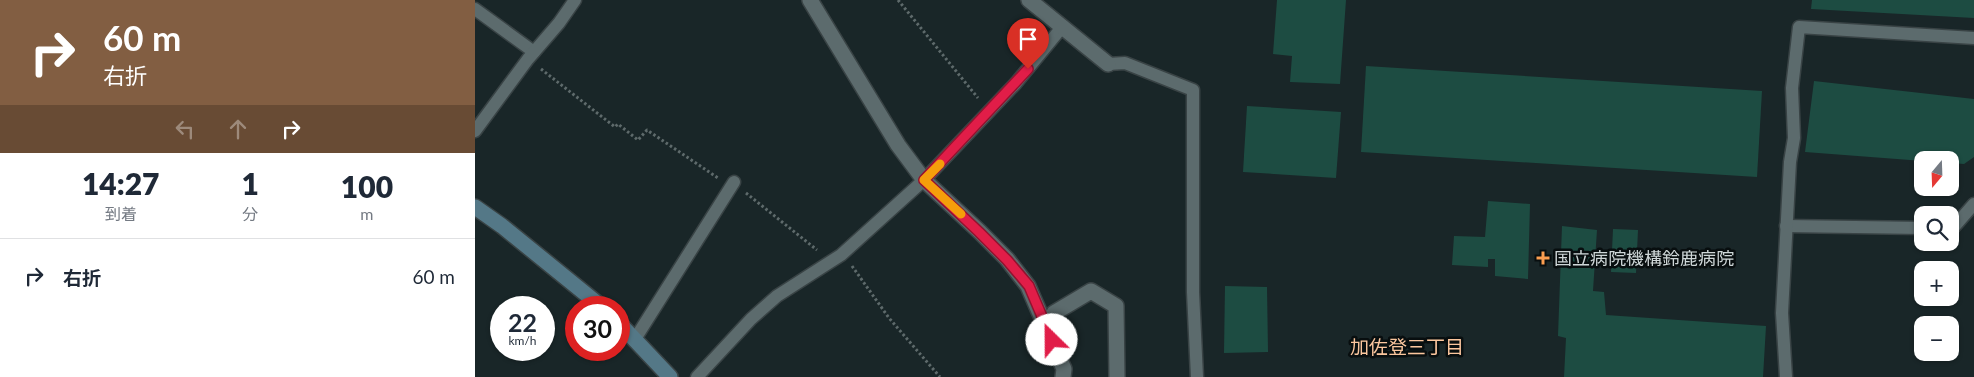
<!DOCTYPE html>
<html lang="ja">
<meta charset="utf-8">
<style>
:root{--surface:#fff;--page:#f2f2f3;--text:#1f2937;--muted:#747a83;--line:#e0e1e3}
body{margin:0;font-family:Lato,"Noto Sans JP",sans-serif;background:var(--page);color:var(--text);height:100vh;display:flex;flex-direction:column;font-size:19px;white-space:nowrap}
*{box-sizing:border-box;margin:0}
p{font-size:16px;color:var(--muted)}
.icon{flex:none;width:28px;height:28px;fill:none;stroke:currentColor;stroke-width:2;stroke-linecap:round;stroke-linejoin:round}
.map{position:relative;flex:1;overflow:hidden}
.side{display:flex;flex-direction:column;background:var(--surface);width:475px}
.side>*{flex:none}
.hud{background:#825e42;color:#fff;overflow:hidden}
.needle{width:32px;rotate:199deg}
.buttons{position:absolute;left:1439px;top:151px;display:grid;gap:10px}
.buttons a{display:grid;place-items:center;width:45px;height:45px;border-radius:10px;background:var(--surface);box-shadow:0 1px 4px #0004;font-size:25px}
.speed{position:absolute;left:15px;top:296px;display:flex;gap:10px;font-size:25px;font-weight:700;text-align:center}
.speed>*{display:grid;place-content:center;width:65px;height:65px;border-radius:50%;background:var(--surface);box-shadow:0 1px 4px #0004;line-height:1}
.speed small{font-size:12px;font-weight:400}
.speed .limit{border:8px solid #d22;background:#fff;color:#111}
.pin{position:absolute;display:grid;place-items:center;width:42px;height:42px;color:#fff;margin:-51px -21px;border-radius:50% 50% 50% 0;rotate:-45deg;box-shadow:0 0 5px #0007}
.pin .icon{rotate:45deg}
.me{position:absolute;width:55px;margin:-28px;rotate:337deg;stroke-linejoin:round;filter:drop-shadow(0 0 4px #0008)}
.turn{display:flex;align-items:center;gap:18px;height:105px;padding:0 20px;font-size:22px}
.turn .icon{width:65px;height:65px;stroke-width:2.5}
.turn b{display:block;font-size:35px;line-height:42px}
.lanes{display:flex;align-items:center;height:48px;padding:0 20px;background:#0003;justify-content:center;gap:25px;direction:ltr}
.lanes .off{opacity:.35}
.eta{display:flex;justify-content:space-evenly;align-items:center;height:85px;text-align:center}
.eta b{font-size:30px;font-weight:800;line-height:35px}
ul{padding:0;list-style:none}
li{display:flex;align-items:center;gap:15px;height:75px;padding:0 20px;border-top:1px solid var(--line)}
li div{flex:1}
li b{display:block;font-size:19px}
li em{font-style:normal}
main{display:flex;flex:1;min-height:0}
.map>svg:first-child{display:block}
.building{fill:#1d4c42}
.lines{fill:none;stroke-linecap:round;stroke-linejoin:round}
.lane-casing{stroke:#394345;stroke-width:15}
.street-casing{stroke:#394345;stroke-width:18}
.secondary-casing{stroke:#394345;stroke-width:18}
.path{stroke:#5e6a6b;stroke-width:3;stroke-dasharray:2.5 2.5;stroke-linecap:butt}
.lane{stroke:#5c6b6d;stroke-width:12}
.street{stroke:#5c6b6d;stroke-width:15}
.secondary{stroke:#547887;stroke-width:15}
.route-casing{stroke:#92132f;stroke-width:12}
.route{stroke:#e11d48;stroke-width:9}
.slow{stroke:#f59e0b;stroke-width:9}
.poi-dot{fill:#fb9e50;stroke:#080e0f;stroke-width:2}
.labels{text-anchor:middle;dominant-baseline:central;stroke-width:5;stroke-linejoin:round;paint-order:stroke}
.poi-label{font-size:18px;fill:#cfd7d8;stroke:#080e0f;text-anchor:start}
.neighbourhood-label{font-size:19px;fill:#fbc69e;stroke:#080e0f}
</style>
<main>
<section class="side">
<div class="hud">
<div class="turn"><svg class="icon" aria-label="right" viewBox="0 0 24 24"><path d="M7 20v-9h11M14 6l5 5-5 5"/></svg><div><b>60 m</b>右折</div></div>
<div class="lanes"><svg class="icon off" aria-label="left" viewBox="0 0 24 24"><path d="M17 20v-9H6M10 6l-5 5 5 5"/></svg><svg class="icon off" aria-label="ahead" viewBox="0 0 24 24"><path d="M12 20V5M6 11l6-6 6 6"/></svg><svg class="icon" aria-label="right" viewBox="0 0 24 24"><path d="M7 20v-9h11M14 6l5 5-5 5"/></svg></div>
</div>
<div class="eta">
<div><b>14:27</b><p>到着</p></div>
<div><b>1</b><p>分</p></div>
<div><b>100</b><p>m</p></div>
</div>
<ul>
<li><svg class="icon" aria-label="right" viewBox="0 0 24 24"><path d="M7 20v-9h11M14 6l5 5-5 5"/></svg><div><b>右折</b></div><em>60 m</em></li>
</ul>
</section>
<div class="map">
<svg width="1499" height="377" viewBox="0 0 1499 377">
<rect width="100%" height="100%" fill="#192628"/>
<g class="building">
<path d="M802,0H871L865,84L815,82L817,56L798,54Z"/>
<path d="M1337,0H1499V18L1336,9Z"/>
<path d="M891,66L1287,91L1282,177L886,152Z"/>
<path d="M1339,81L1499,99V157L1489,164L1475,163V160L1448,161L1330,152Z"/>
<path d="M772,106L866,112L861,178L768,172Z"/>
<path d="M1013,201L1055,204L1053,279L1020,276V259H1013V267L977,265L979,236L1010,237Z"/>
<path d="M1087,226L1122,230L1118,291L1129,292L1131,315L1291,326L1288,377H1089L1091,338L1083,336Z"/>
<path d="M1138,229L1163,230L1161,273L1136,272Z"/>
<path d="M750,286L792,287L793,352L749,353Z"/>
</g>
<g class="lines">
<g class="lane-casing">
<g id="lane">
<path d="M0,9L59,52"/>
<path d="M633,64L650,63L718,90V292L722,377"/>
<path d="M0,131L53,59L84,23L100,0"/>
<path d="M1311,226L1448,228"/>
<path d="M1475,228H1478L1499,204"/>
<path d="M160,339L259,182"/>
<path d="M222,377L276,319L302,296L366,255L449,180L541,83L588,26"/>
<path d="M1311,377L1307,313L1315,162L1319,138L1317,88L1324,27L1499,38"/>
</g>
</g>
<g class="street-casing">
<g id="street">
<path d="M335,0L423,145L449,180L505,232L532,259L553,286L589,369L588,377"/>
<path d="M554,0L633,64"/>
<path d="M572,327L579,313L616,291L641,306L642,377"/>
</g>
</g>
<g class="secondary-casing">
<g id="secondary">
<path d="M0,207L27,226L128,308"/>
<path d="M144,323L195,377"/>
</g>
</g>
<g class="path">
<path d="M423,0L503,98"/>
<path d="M66,69L140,127L143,124L163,140L172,130L243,178"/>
<path d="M271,193L342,250"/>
<path d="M377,266L414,318L465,377"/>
</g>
<use href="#lane" class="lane"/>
<use href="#street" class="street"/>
<use href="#secondary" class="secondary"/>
</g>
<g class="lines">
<g class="route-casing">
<path id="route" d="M553,69L449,180L504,232L532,260L554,286L577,340"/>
</g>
<use href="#route" class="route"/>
<path class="slow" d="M465,164L449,180L486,214"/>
</g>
<path class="poi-dot" d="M1065.5 250.5h5v5h5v5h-5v5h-5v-5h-5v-5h5z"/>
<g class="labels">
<g class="poi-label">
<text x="1079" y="258">国立病院機構鈴鹿病院</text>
</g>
<g class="neighbourhood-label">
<text x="932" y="346">加佐登三丁目</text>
</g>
</g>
</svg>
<div class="buttons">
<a><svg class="needle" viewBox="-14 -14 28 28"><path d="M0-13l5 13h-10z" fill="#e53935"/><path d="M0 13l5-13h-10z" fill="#747a83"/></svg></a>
<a><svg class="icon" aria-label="search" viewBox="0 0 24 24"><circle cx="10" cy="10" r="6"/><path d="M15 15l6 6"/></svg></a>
<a>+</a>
<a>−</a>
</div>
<div class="speed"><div>22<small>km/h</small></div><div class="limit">30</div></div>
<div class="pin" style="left:553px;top:69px;background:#d93025"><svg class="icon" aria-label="arrive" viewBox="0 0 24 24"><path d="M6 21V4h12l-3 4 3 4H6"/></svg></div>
<svg class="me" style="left:577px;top:340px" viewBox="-20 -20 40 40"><circle r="19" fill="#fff"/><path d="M0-13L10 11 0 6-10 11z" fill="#e11d48"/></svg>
</div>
</main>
